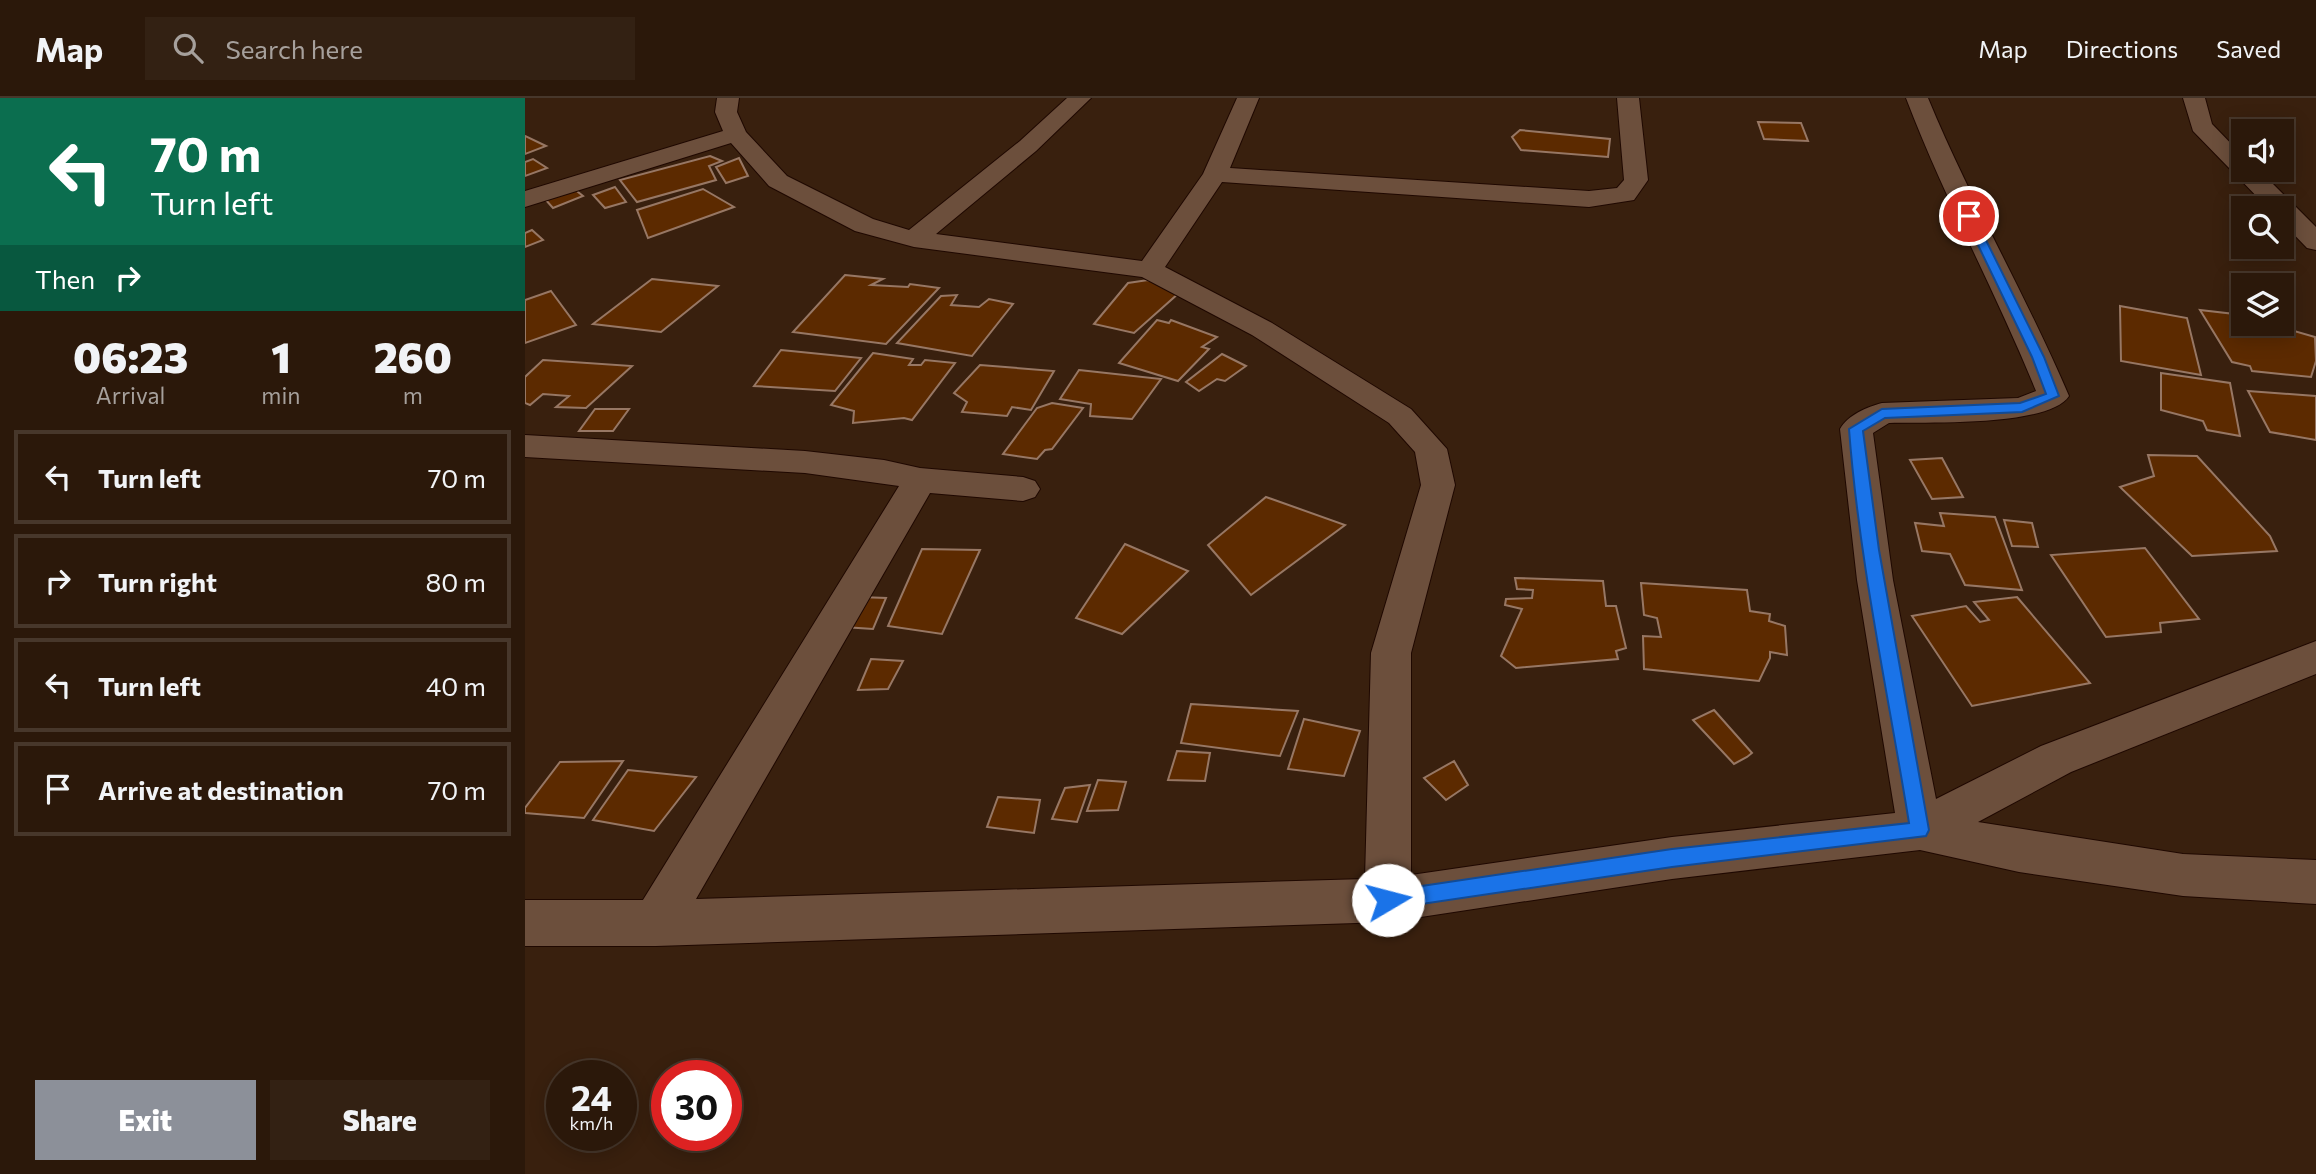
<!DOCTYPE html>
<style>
:root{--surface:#2b180a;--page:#332113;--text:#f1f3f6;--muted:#a6a09c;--line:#47372b;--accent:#8c9099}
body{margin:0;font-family:Commissioner,sans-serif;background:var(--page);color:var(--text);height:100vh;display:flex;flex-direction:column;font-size:26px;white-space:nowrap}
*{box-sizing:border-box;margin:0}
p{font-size:23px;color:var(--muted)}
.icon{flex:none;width:38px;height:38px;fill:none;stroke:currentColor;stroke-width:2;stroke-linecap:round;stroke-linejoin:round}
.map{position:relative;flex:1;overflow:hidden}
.details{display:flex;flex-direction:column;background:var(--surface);width:525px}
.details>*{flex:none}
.top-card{background:#0b6e4f;color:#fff;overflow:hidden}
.buttons{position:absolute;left:1706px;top:21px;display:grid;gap:14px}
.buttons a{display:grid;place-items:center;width:63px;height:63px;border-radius:0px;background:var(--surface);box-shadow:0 4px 18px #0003,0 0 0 2px var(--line);font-size:35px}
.speed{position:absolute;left:21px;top:962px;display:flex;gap:14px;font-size:35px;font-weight:700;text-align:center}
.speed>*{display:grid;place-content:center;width:91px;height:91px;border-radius:50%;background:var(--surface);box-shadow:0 4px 18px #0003,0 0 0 2px var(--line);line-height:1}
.speed small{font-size:18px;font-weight:400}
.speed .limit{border:10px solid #d22;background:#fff;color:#111}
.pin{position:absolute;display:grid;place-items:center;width:60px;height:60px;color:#fff;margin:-30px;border:4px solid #fff;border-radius:50%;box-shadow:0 2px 7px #0007}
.me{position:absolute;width:77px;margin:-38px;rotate:82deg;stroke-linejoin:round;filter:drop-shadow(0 0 5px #0008)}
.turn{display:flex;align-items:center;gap:24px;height:147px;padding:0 35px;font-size:32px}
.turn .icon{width:91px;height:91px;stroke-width:2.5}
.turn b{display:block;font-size:49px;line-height:60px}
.then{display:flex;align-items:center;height:66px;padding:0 35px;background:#0003;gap:14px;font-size:26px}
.eta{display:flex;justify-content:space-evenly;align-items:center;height:119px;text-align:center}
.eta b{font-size:42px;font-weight:800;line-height:49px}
.cta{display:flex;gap:14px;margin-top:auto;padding:14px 35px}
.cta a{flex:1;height:80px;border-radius:0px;background:var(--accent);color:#fff;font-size:28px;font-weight:800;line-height:80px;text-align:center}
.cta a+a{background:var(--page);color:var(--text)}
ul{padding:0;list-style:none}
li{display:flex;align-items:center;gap:21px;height:94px;margin:0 14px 10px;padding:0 21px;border:4px solid var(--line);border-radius:0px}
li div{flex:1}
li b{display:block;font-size:26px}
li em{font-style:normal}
header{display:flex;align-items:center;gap:42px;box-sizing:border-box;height:98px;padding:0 35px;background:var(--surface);border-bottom:2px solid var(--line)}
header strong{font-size:33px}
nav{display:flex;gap:38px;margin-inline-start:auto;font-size:24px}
.search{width:490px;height:63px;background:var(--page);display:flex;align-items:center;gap:18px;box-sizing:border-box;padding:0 24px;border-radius:0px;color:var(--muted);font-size:26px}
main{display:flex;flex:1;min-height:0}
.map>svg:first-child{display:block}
.building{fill:#5c2a00;stroke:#977764;stroke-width:2}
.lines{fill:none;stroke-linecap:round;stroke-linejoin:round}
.street-casing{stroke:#1f0800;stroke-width:2}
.street{fill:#6c4f3c;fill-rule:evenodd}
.route{fill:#1a73e8;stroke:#114b97;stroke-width:2}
</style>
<header>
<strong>Map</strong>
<div class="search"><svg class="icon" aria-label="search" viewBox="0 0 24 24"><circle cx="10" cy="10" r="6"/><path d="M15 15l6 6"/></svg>Search here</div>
<nav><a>Map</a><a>Directions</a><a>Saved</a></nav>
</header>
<main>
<section class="details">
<div class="top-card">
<div class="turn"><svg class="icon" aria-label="left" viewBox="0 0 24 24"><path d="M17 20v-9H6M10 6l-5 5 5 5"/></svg><div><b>70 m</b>Turn left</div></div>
<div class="then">Then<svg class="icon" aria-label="right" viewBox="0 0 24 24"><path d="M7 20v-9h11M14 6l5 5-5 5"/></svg></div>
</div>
<div class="eta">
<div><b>06:23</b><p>Arrival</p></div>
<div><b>1</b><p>min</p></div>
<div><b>260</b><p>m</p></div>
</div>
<ul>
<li><svg class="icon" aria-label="left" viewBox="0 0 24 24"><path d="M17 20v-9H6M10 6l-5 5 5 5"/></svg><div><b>Turn left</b></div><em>70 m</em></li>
<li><svg class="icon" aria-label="right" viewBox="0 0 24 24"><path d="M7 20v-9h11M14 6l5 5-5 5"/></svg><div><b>Turn right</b></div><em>80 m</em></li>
<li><svg class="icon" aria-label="left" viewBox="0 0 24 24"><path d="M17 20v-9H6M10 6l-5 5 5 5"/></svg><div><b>Turn left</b></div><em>40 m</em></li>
<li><svg class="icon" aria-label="arrive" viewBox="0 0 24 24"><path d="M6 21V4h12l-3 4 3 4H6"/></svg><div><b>Arrive at destination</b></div><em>70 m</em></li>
</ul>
<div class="cta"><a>Exit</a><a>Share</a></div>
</section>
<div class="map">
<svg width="1791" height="1076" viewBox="0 0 1791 1076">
<rect width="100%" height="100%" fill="#39200e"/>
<g class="building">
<path d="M1233,24L1276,25L1283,43L1239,41Z"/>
<path d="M995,32L1085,41L1083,59L996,52L987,39Z"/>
<path d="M0,38L21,48L0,56Z"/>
<path d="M185,58L197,63L184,68L191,82L112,104L95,82Z"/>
<path d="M214,60L223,78L201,85L191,69Z"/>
<path d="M8,61L22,70L0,78V64Z"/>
<path d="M90,89L101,104L80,110L68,97Z"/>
<path d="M48,90L58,98L28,110L19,100Z"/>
<path d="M178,91L209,109L123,140L112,112Z"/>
<path d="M7,132L18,142L0,149V135Z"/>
<path d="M320,177L358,181L346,187L383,189L385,186L414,190L361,246L268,234Z"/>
<path d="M127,181L193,188L136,234L68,226Z"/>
<path d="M623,182L655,194L609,235L569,226L603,185Z"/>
<path d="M26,193L51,227L0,245V202Z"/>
<path d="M432,197L426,207L454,209L464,201L488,206L447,258L372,245L416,198Z"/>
<path d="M1595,208L1662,220L1676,277L1596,263Z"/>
<path d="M1675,212L1718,217V226H1757V222L1762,231L1790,239L1791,263L1786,279L1727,273L1725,268L1707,264Z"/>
<path d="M632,222L644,225L646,222L692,239L677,249L684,251L653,283L594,265Z"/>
<path d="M256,252L336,260L310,293L229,288Z"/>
<path d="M348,255L388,261L384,267H396L400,262L430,265L387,322L379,320L328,325L329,313L306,307Z"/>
<path d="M697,256L721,268L700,283L692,281L674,293L661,284Z"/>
<path d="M18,262L107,268L61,310L31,309L44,298L18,296L5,307L0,305V279Z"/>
<path d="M455,267L529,273L506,312L487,309L482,318L437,314L442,304L429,295Z"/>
<path d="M554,272L636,281L607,321L565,318L566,306L535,301Z"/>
<path d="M1636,275L1705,285L1715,338L1682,332L1678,323L1636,312Z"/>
<path d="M1723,293L1791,298V342L1745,334Z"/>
<path d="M527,305L558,310L527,351L520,352L512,361L478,356L512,310Z"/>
<path d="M70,311H104L88,333H54Z"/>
<path d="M1623,357L1672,358L1745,438L1752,453L1667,458L1595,389L1629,378Z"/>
<path d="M1417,360L1438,399L1407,401L1385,362Z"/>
<path d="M741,399L820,427L726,497L683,447Z"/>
<path d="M1415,415L1470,419L1497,492L1440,487L1425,456L1397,453L1390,425L1419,428Z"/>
<path d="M1479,422L1507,425L1513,449L1487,448Z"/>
<path d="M600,446L663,473L597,536L551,520Z"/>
<path d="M1620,450L1674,521L1635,525L1636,534L1581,539L1526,457Z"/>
<path d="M397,451L455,452L417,536L363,528Z"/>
<path d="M990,480L1078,483L1081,508H1091L1101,550L1091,553L1093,561L991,570L976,558L997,511L980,507L981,501L1007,500L1008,492L992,491Z"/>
<path d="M1116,485L1222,492L1225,513L1245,516L1244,523L1260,528L1262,557L1245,554V560L1234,583L1119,571L1118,538L1136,539L1132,520L1119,517Z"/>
<path d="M335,499L361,500L348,531L319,529Z"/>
<path d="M1492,499L1565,585L1447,608L1387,518L1441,508L1455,524L1464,522L1449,504Z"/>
<path d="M346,561L378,563L363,591L333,592Z"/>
<path d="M666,606L773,613L755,658L656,645Z"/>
<path d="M1189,612L1227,655L1222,659L1209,666L1168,622Z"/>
<path d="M779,621L835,633L819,678L763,671Z"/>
<path d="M652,653L685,655L680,683L643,682Z"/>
<path d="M98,663L59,720L0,715V710L35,664Z"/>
<path d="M929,663L943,687L921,702L899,680Z"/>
<path d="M103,672L171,679L129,733L68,722Z"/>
<path d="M573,682L601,684L593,712L562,713Z"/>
<path d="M565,687L552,724L527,721L540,690Z"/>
<path d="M473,699L515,702L509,735L462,729Z"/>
</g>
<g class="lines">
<g class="street-casing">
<g id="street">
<path d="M192,0H214L212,14L221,34L262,78L348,121L384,132L495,43L542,0H566L511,53L411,136L617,163L678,76L712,0H734L705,70L1064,93L1092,90L1099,82L1092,0H1114L1123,82L1109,102L1064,109L697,84L640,169L747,225L886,311L922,351L930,387L886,555V777L1147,739L1370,715L1332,482L1315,331C1323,317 1342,309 1357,305L1493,300L1511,293C1471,194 1419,100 1381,0H1403C1445,102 1501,197 1544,298C1524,329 1401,324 1364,325L1348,335L1368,482L1411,701L1516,648L1791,543V576L1546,674L1453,724L1658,756L1791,762V806L1658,798L1494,774L1395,752L1147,781L863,824L131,848H0V802H118L374,388L280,375L0,359V337L280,353L359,362L395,370L498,379L510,383L515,391L510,399L498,403L405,395L171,801L840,781L846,555L896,387L890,354L864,325L727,237L617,179L389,149L330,133L244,88L206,45L0,109V93L198,33L190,14Z"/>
<path d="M1658,0H1680L1687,26L1718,58V72H1734L1791,129V152L1782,150L1757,124V110H1743L1668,33Z"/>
</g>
</g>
<use href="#street" class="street"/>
</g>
<path class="route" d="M1440,116L1449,118L1519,259L1534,298L1497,314L1360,320L1338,333L1354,452L1404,732L1401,738L1147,769L863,811L856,808L853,802L856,795L863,793L1147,751L1384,725C1363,595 1334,463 1324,331L1357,311L1495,305L1521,296L1507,259L1439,118Z"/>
</svg>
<div class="buttons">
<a><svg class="icon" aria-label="sound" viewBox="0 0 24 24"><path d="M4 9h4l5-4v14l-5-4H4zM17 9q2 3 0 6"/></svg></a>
<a><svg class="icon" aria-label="search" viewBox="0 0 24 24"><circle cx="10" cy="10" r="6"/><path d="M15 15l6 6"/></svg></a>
<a><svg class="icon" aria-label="layers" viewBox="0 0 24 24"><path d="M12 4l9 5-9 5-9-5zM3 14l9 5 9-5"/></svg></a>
</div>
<div class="speed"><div>24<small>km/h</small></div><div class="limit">30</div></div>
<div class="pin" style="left:1444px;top:118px;background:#d93025"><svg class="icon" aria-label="arrive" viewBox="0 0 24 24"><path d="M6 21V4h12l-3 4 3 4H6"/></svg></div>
<svg class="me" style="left:863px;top:802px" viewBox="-20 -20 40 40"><circle r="19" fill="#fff"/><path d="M0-13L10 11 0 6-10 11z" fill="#1a73e8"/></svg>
</div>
</main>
